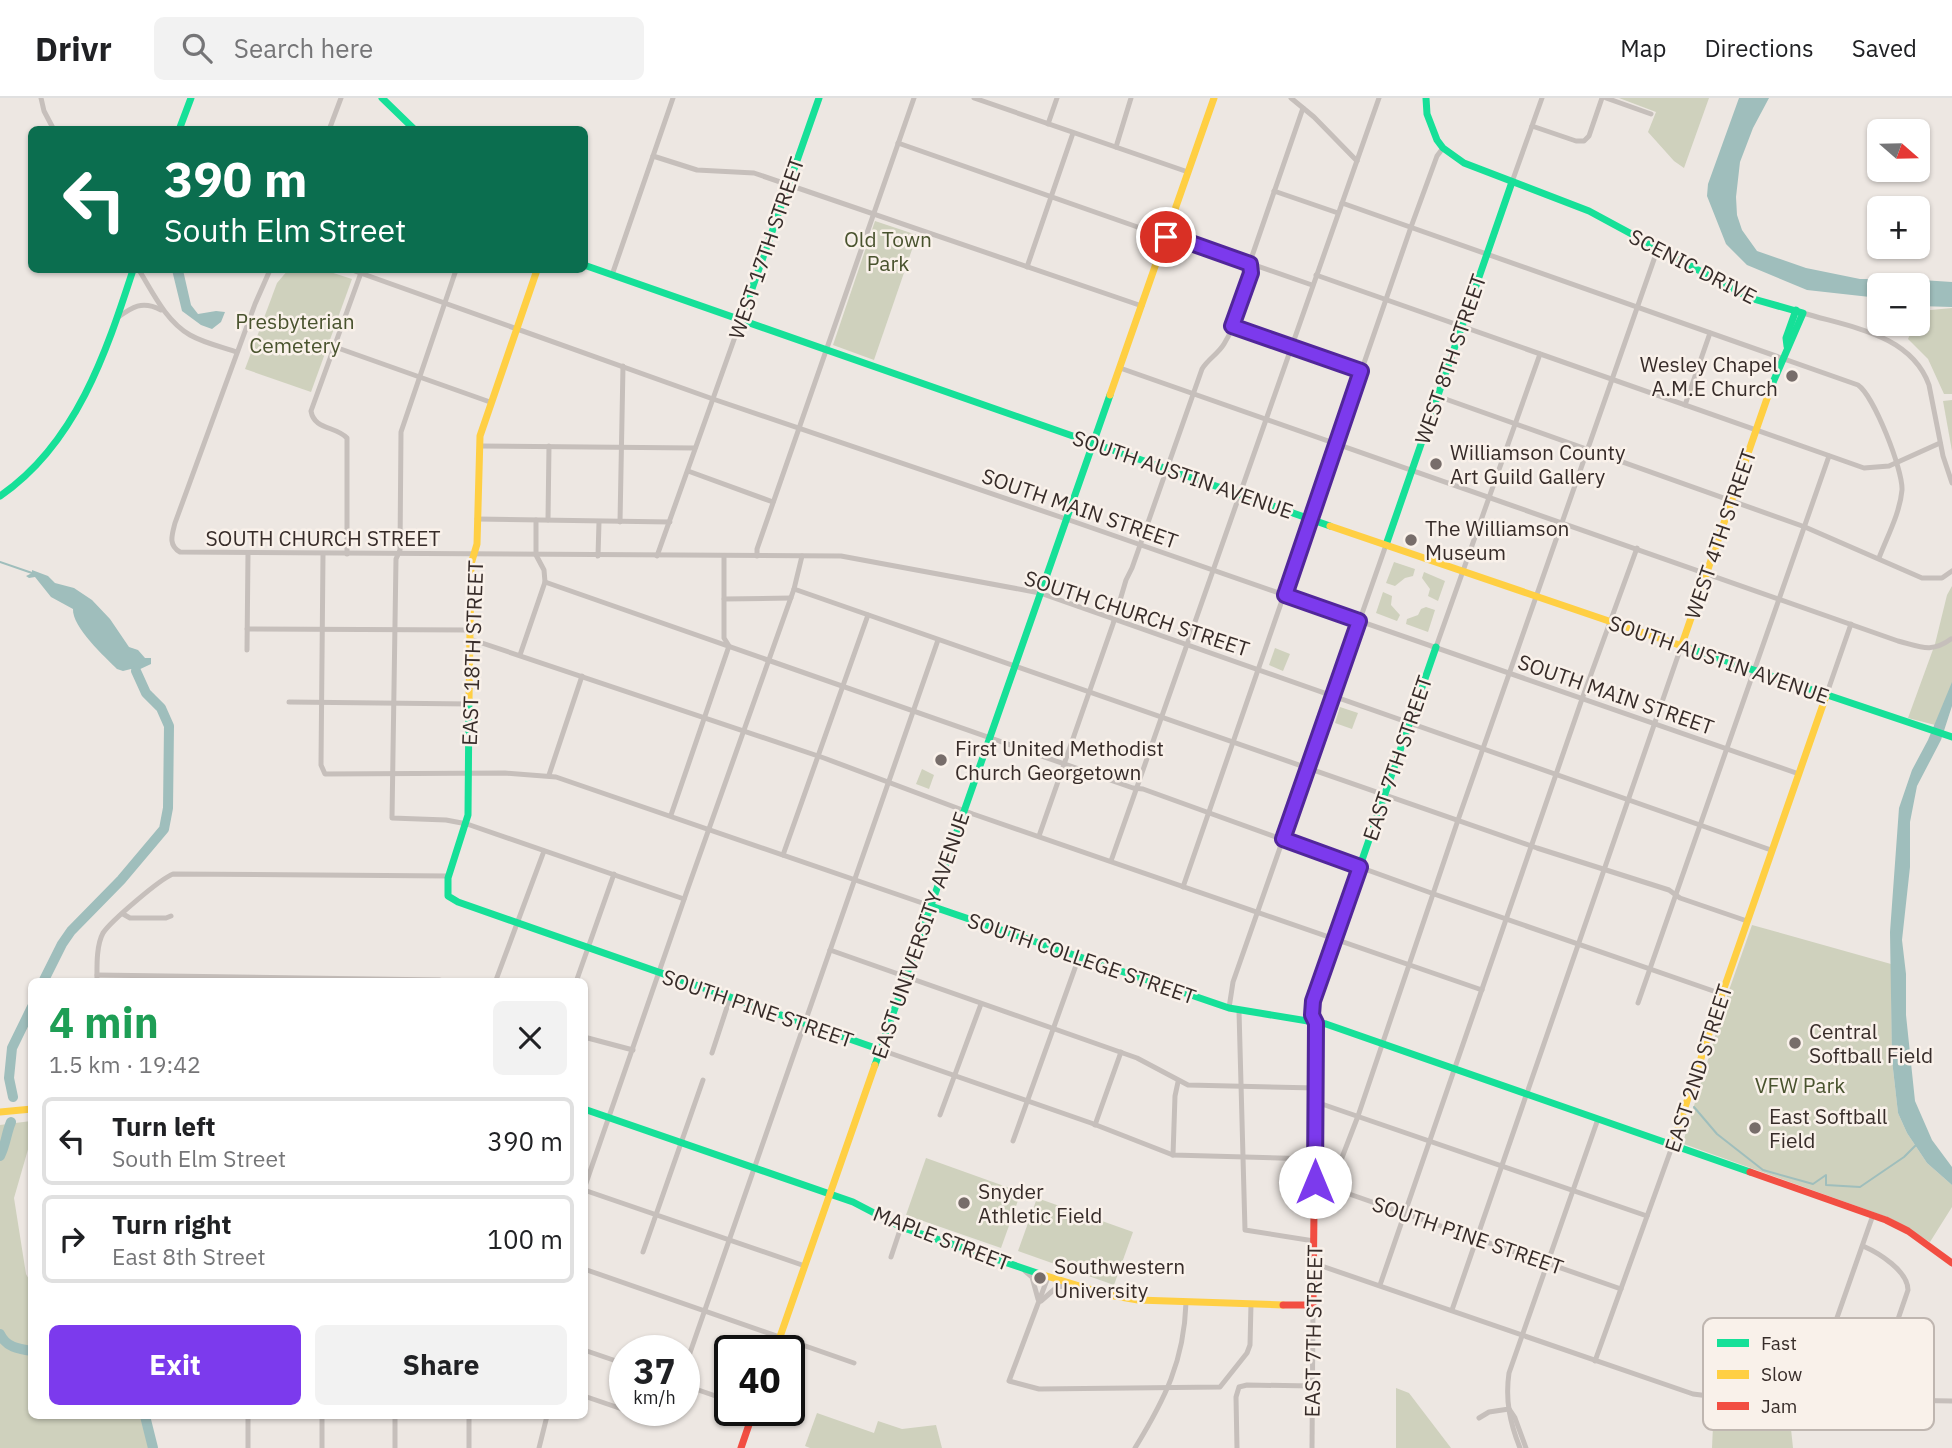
<!DOCTYPE html>
<meta charset="utf-8">
<style>
:root{--surface:#fff;--page:#f2f2f2;--text:#202124;--muted:#757577;--line:#e0e0e0;--accent:#7c3aed}
body{margin:0;font-family:"IBM Plex Sans",sans-serif;background:var(--page);color:var(--text);height:100vh;display:flex;flex-direction:column;font-size:26px;white-space:nowrap}
*{box-sizing:border-box;margin:0}
p{font-size:23px;color:var(--muted)}
.icon{flex:none;width:38px;height:38px;fill:none;stroke:currentColor;stroke-width:2;stroke-linecap:round;stroke-linejoin:round}
.map{position:relative;flex:1;overflow:hidden}
.panel{position:absolute;left:28px;top:880px;width:560px;height:441px;display:flex;flex-direction:column;background:var(--surface);border-radius:10px;box-shadow:0 2px 5px #0004}
.panel>*{flex:none}
.banner{position:absolute;left:28px;top:28px;width:560px;height:147px;border-radius:10px;box-shadow:0 2px 5px #0004;background:#0b6e4f;color:#fff;overflow:hidden}
.needle{width:46px;rotate:110deg}
.controls{position:absolute;left:1867px;top:21px;display:grid;gap:14px}
.controls a{display:grid;place-items:center;width:63px;height:63px;border-radius:10px;background:var(--surface);box-shadow:0 2px 5px #0004;font-size:35px}
.speed{position:absolute;left:609px;top:1237px;display:flex;gap:14px;font-size:35px;font-weight:700;text-align:center}
.speed>*{display:grid;place-content:center;width:91px;height:91px;border-radius:50%;background:var(--surface);box-shadow:0 2px 5px #0004;line-height:1}
.speed small{font-size:18px;font-weight:400}
.speed .limit{border:4px solid #111;border-radius:10px;background:#fff;color:#111}
.pin{position:absolute;display:grid;place-items:center;width:60px;height:60px;color:#fff;margin:-30px;border:4px solid #fff;border-radius:50%;box-shadow:0 2px 7px #0007}
.me{position:absolute;width:77px;margin:-38px;rotate:0deg;stroke-linejoin:round;filter:drop-shadow(0 0 5px #0008)}
.turn{display:flex;align-items:center;gap:24px;height:147px;padding:0 21px;font-size:32px}
.turn .icon{width:91px;height:91px;stroke-width:2.5}
.turn b{display:block;font-size:49px;line-height:60px}
.round{display:grid;place-items:center;flex:none;width:74px;height:74px;border-radius:10px;background:var(--page)}
.headline{display:flex;align-items:center;justify-content:space-between;height:119px;padding:0 21px}
h1{font-size:42px;font-weight:800;line-height:52px;color:#1e9e55}
.primary-button{display:flex;gap:14px;margin-top:auto;padding:14px 21px}
.primary-button a{flex:1;height:80px;border-radius:10px;background:var(--accent);color:#fff;font-size:28px;font-weight:800;line-height:80px;text-align:center}
.primary-button a+a{background:var(--page);color:var(--text)}
ul{padding:0;list-style:none}
li{display:flex;align-items:center;gap:21px;height:88px;margin:0 14px 10px;padding:0 7px;border:4px solid var(--line);border-radius:10px}
li div{flex:1}
li b{display:block;font-size:26px}
li em{font-style:normal}
header{display:flex;align-items:center;gap:42px;box-sizing:border-box;height:98px;padding:0 35px;background:var(--surface);border-bottom:2px solid var(--line)}
header strong{font-size:33px}
nav{display:flex;gap:38px;margin-inline-start:auto;font-size:24px}
.search{width:490px;height:63px;background:var(--page);display:flex;align-items:center;gap:18px;box-sizing:border-box;padding:0 24px;border-radius:10px;color:var(--muted);font-size:26px}
.map>svg:first-child{display:block}
.green{fill:#cfd1bd}
.water{fill:#9fbebc}
.lines{fill:none;stroke-linecap:round;stroke-linejoin:round}
.stream{stroke:#9fbebc;stroke-width:2}
.river{stroke:#9fbebc;stroke-width:10}
.street{stroke:#c6bfbb;stroke-width:5}
.fast{stroke:#16e098;stroke-width:7}
.slow{stroke:#ffcf43;stroke-width:7}
.jam{stroke:#f24e42;stroke-width:7}
.route-casing{stroke:#51269a;stroke-width:18}
.route{stroke:#7c3aed;stroke-width:12}
.poi-dot{fill:#776d6a;stroke:#f9f1ea;stroke-width:2.5}
.labels{text-anchor:middle;dominant-baseline:central;stroke-width:5;stroke-linejoin:round;paint-order:stroke}
.park-label{font-size:21px;fill:#49532e;stroke:#f9f1ea}
.street-label{font-size:21px;fill:#372c29;stroke:#f9f1ea}
.poi-label{font-size:21px;fill:#372c29;stroke:#f9f1ea;text-anchor:start}
.key{fill:#f9f1ea;stroke:#bfb6b0;stroke-width:2}
.key-label{font-size:19px;fill:#372c29}
</style>
<header>
<strong>Drivr</strong>
<div class="search"><svg class="icon" aria-label="search" viewBox="0 0 24 24"><circle cx="10" cy="10" r="6"/><path d="M15 15l6 6"/></svg>Search here</div>
<nav><a>Map</a><a>Directions</a><a>Saved</a></nav>
</header>
<div class="map">
<svg width="1952" height="1350" viewBox="0 0 1952 1350">
<rect width="100%" height="100%" fill="#ede7e2"/>
<g class="green">
<path d="M1619,0H1709L1684,70L1674,63L1648,34L1656,14Z"/>
<path d="M875,123L917,137L874,262L833,247Z"/>
<path d="M288,172H324L352,181L311,294L245,271L277,185Z"/>
<path d="M1952,210V296H1944L1928,261L1908,241L1915,226H1918L1920,213Z"/>
<path d="M1952,302V353L1943,303Z"/>
<path d="M1394,464L1415,471L1413,478L1405,480L1395,488L1386,485Z"/>
<path d="M1424,474L1445,483L1438,503L1428,498L1430,491L1422,480Z"/>
<path d="M1952,488V593L1939,628L1908,620L1935,546L1947,497Z"/>
<path d="M1383,494L1392,498L1391,507L1400,517L1397,523L1376,515Z"/>
<path d="M1426,509L1435,512L1428,534L1406,526L1407,521L1418,517L1421,511Z"/>
<path d="M1275,550L1290,556L1283,573L1269,567Z"/>
<path d="M1340,609L1358,615L1352,631L1335,625Z"/>
<path d="M922,671L934,677L929,691L916,686Z"/>
<path d="M1752,827L1891,866L1892,962L1898,1015L1907,1035L1927,1065L1952,1087V1109L1930,1144L1890,1120L1684,1046V1041L1728,895Z"/>
<path d="M31,1023V1041L14,1100L26,1176L31,1185L32,1318H145L154,1339V1350H0V1027Z"/>
<path d="M926,1060L1021,1094L1001,1150L906,1117Z"/>
<path d="M1037,1100L1133,1134L1114,1187L1018,1153Z"/>
<path d="M1396,1290L1409,1295L1451,1350H1396Z"/>
<path d="M817,1315L874,1335L878,1323L902,1331L936,1327L942,1350H810L805,1348Z"/>
<path d="M1713,1328L1791,1331L1793,1350H1712Z"/>
</g>
<g class="water">
<path d="M1739,0H1769L1753,30L1740,64L1736,99L1737,117L1742,132L1757,153L1806,170L1860,181H1906L1952,184V209L1918,208V187H1880L1879,200L1807,192L1747,167L1726,146L1707,98L1708,86Z"/>
<path d="M172,172H183L191,207L198,216L216,213L225,214L221,224L212,231L201,227L182,213Z"/>
<path d="M32,472L48,478L55,485L74,490L92,502L110,521L129,549L138,552L145,560H151V566L136,573L131,571L123,573L117,571C105,559 72,529 73,511L51,499L35,479L29,480L26,478L32,475Z"/>
<path d="M1952,584V608L1941,642L1917,688L1910,724V769L1902,842L1906,876V917L1915,1003L1932,1042L1952,1069V1087L1927,1065L1907,1035L1898,1015L1892,962L1890,834L1899,710L1912,672L1928,642Z"/>
</g>
<g class="lines">
<g class="stream">
<path d="M0,464L32,475"/>
<path d="M1694,1009L1717,1036L1763,1072L1813,1086L1826,1077V1087L1860,1089L1904,1059L1916,1047"/>
</g>
<g class="river">
<path d="M43,884L62,846L71,833L121,782L164,731L168,710L169,628L161,610L146,595L136,573"/>
<path d="M13,999L9,980L12,950L32,909"/>
<path d="M0,1058C6,1046 6,1036 11,1024"/>
<path d="M0,1236C6,1249 18,1251 32,1253"/>
<path d="M145,1318L153,1350"/>
</g>
<g class="street">
<path d="M41,0L44,13L54,32"/>
<path d="M974,0L1188,74"/>
<path d="M1291,0L1314,19L1357,63"/>
<path d="M1606,0L1651,16"/>
<path d="M1048,26L1057,0"/>
<path d="M1532,28L1576,43H1584L1589,38L1602,0"/>
<path d="M329,32L341,0"/>
<path d="M898,45L1166,139H1174L1312,187"/>
<path d="M1116,49L1131,0"/>
<path d="M653,58L697,72L754,75L1142,208"/>
<path d="M1512,84L1542,0"/>
<path d="M1274,93L1338,115"/>
<path d="M1342,105L1858,287C1874,298 1903,372 1902,392C1900,415 1887,439 1879,460"/>
<path d="M1027,169L1073,35"/>
<path d="M139,172C153,195 166,223 190,237C204,245 222,249 237,254"/>
<path d="M270,172L255,206L175,425C172,437 168,447 180,454L841,458L1040,495L1771,752"/>
<path d="M352,172L713,301L1075,424L1799,676"/>
<path d="M456,172L401,334L400,452L396,461L392,720L446,722L467,726L684,801"/>
<path d="M612,177L673,0"/>
<path d="M1316,177L1864,370L1889,368L1940,345"/>
<path d="M1803,215C1849,229 1911,236 1929,287L1943,358L1952,385"/>
<path d="M117,220C132,209 142,202 161,212"/>
<path d="M1232,228L1361,273"/>
<path d="M335,249L490,304"/>
<path d="M1120,270L1898,543C1919,548 1931,556 1951,541"/>
<path d="M1437,298L1805,429L1922,480H1942L1952,473"/>
<path d="M1685,307L1710,235"/>
<path d="M480,348L695,350"/>
<path d="M688,373L773,404"/>
<path d="M477,421L670,424"/>
<path d="M548,422L549,348"/>
<path d="M620,424L623,268"/>
<path d="M323,456L321,667L325,676L505,675L556,679L931,808"/>
<path d="M347,456V340C336,328 314,332 311,313L362,172"/>
<path d="M598,458L599,424"/>
<path d="M657,458L741,222"/>
<path d="M757,458V451L914,0"/>
<path d="M545,484L1133,690L1143,691L1434,796L1722,896"/>
<path d="M794,491L1537,750L1669,792L1680,800L1747,823"/>
<path d="M724,501L791,500"/>
<path d="M247,531L470,532"/>
<path d="M470,541L824,660L973,716L1482,892"/>
<path d="M1436,549L1540,256"/>
<path d="M247,552L248,455"/>
<path d="M520,557L545,484L544,472L536,457V422"/>
<path d="M1826,598L1851,526"/>
<path d="M289,604L470,606"/>
<path d="M549,677L582,578"/>
<path d="M671,717L729,548L724,540V458"/>
<path d="M1039,738L1113,526L1126,482L1132,470L1202,271C1208,261 1218,256 1224,246C1237,225 1249,185 1251,161L1303,10"/>
<path d="M783,757L868,517"/>
<path d="M1111,763L1379,0"/>
<path d="M1183,789L1411,129L1437,58L1443,50"/>
<path d="M123,816L130,820H166L171,818"/>
<path d="M830,852L1137,960L1188,987L1316,990"/>
<path d="M97,877L439,882L447,884"/>
<path d="M496,882L544,753"/>
<path d="M97,884C97,869 96,848 103,835C111,823 160,781 173,776L449,778"/>
<path d="M576,884L614,776"/>
<path d="M1638,905L1829,358"/>
<path d="M1229,910L1233,884L1386,447"/>
<path d="M1239,913L1245,1132L1314,1143"/>
<path d="M584,939L633,952"/>
<path d="M881,952L1091,1025L1173,1057L1315,1061"/>
<path d="M712,955L730,900"/>
<path d="M1316,1004L1647,1118"/>
<path d="M940,1017L981,906"/>
<path d="M1095,1027L1121,954"/>
<path d="M1013,1043L1079,859"/>
<path d="M1173,1057L1175,998L1178,984"/>
<path d="M1315,1084L1621,1191"/>
<path d="M1331,1088L1358,1018L1458,722L1658,150"/>
<path d="M584,1091L688,790L794,491L802,458"/>
<path d="M584,1092L805,1168"/>
<path d="M643,1154L703,982"/>
<path d="M891,1159L901,1129"/>
<path d="M1313,1165L1693,1296L1717,1299L1952,1303"/>
<path d="M584,1171L854,1265"/>
<path d="M1025,1173L1032,1179L1038,1201"/>
<path d="M1048,1179L1009,1283L1039,1291L1220,1289L1247,1255L1250,1247L1251,1206"/>
<path d="M1380,1187L1582,601L1637,450"/>
<path d="M1041,1203L1057,1189L1072,1187"/>
<path d="M1452,1212L1681,549"/>
<path d="M584,1252L625,1266"/>
<path d="M1595,1263L1673,1046"/>
<path d="M1821,1264C1838,1270 1874,1276 1885,1259L1908,1192C1908,1173 1879,1155 1863,1148"/>
<path d="M684,1272L938,542"/>
<path d="M684,1287L730,1303"/>
<path d="M584,1298L625,1312"/>
<path d="M1817,1301L1818,1274L1873,1117"/>
<path d="M1509,1311L1515,1320L1526,1350"/>
<path d="M628,1312L660,1322L667,1319L670,1312"/>
<path d="M248,1318V1350"/>
<path d="M469,1318V1350"/>
<path d="M1479,1320L1489,1314L1509,1311"/>
<path d="M322,1350V1318"/>
<path d="M395,1350V1318"/>
<path d="M539,1350L547,1318"/>
<path d="M1135,1350C1165,1301 1184,1263 1186,1205"/>
<path d="M1237,1350L1236,1299L1239,1289L1247,1287L1312,1288"/>
<path d="M1312,1350L1313,1207"/>
<path d="M1520,1350C1510,1325 1505,1302 1509,1275L1598,1021"/>
</g>
<g class="fast">
<path d="M382,0L415,32"/>
<path d="M1426,0L1427,16L1437,42L1443,50L1464,65L1589,113L1750,200L1803,215L1771,289"/>
<path d="M179,32L191,0"/>
<path d="M584,167L1330,428"/>
<path d="M741,222L819,0"/>
<path d="M1787,248L1786,240L1796,212"/>
<path d="M0,398C76,346 106,255 133,172"/>
<path d="M1386,447L1512,84"/>
<path d="M1688,550L1952,639"/>
<path d="M469,602L468,717L448,780V798L458,804L881,952"/>
<path d="M931,808L1229,910L1326,926L1750,1074"/>
<path d="M1321,880L1436,549"/>
<path d="M875,967L1110,297"/>
<path d="M584,1011L853,1104L901,1129L1040,1176"/>
</g>
<g class="slow">
<path d="M1110,297L1214,0"/>
<path d="M1330,428L1688,550"/>
<path d="M1681,549L1771,289"/>
<path d="M469,602L471,466L477,446L480,338L537,172"/>
<path d="M0,1014L32,1011"/>
<path d="M1673,1046L1722,896L1826,598"/>
<path d="M1040,1176L1109,1197L1138,1202L1283,1207"/>
<path d="M775,1253L875,967"/>
</g>
<g class="jam">
<path d="M1750,1074L1886,1122L1908,1133L1952,1165"/>
<path d="M1283,1207H1313L1316,925C1308,910 1316,895 1321,880"/>
<path d="M741,1350L754,1312"/>
</g>
</g>
<g class="lines">
<g class="route-casing">
<path id="route" d="M1166,139H1174L1250,166L1251,175L1232,228L1361,273L1285,497L1359,523L1283,741L1360,769L1313,903L1312,917L1316,925L1315,1084"/>
</g>
<use href="#route" class="route"/>
</g>
<g class="poi-dot">
<circle cx="1792" cy="278" r="7"/>
<circle cx="1436" cy="366" r="7"/>
<circle cx="1411" cy="442" r="7"/>
<circle cx="941" cy="662" r="7"/>
<circle cx="1795" cy="945" r="7"/>
<circle cx="1755" cy="1030" r="7"/>
<circle cx="964" cy="1105" r="7"/>
<circle cx="1040" cy="1180" r="7"/>
</g>
<g class="labels">
<g class="park-label">
<text x="888" y="141">Old Town<tspan x="888" dy="24">Park</tspan></text>
<text x="295" y="223">Presbyterian<tspan x="295" dy="24">Cemetery</tspan></text>
<text x="1800" y="987">VFW Park</text>
</g>
<g class="street-label">
<text transform="translate(766 150) rotate(-71)">WEST 17TH STREET</text>
<text transform="translate(1693 168) rotate(27)">SCENIC DRIVE</text>
<text transform="translate(1450 261) rotate(-71)">WEST 8TH STREET</text>
<text transform="translate(1183 376) rotate(19)">SOUTH AUSTIN AVENUE</text>
<text transform="translate(1080 410) rotate(19)">SOUTH MAIN STREET</text>
<text transform="translate(1720 436) rotate(-71)">WEST 4TH STREET</text>
<text x="323" y="440">SOUTH CHURCH STREET</text>
<text transform="translate(1137 515) rotate(18)">SOUTH CHURCH STREET</text>
<text transform="translate(472 555) rotate(-88)">EAST 18TH STREET</text>
<text transform="translate(1719 561) rotate(19)">SOUTH AUSTIN AVENUE</text>
<text transform="translate(1616 596) rotate(19)">SOUTH MAIN STREET</text>
<text transform="translate(1397 660) rotate(-71)">EAST 7TH STREET</text>
<text transform="translate(920 837) rotate(-71)">EAST UNIVERSITY AVENUE</text>
<text transform="translate(1082 860) rotate(19)">SOUTH COLLEGE STREET</text>
<text transform="translate(758 910) rotate(19)">SOUTH PINE STREET</text>
<text transform="translate(1698 970) rotate(-72)">EAST 2ND STREET</text>
<text transform="translate(1468 1137) rotate(19)">SOUTH PINE STREET</text>
<text transform="translate(942 1140) rotate(21)">MAPLE STREET</text>
<text transform="translate(1313 1233) rotate(-89)">EAST 7TH STREET</text>
</g>
<g class="poi-label">
<text x="1778" y="266" text-anchor="end">Wesley Chapel<tspan x="1778" dy="24">A.M.E Church</tspan></text>
<text x="1450" y="354">Williamson County<tspan x="1450" dy="24">Art Guild Gallery</tspan></text>
<text x="1425" y="430">The Williamson<tspan x="1425" dy="24">Museum</tspan></text>
<text x="955" y="650">First United Methodist<tspan x="955" dy="24">Church Georgetown</tspan></text>
<text x="1809" y="933">Central<tspan x="1809" dy="24">Softball Field</tspan></text>
<text x="1769" y="1018">East Softball<tspan x="1769" dy="24">Field</tspan></text>
<text x="978" y="1093">Snyder<tspan x="978" dy="24">Athletic Field</tspan></text>
<text x="1054" y="1168">Southwestern<tspan x="1054" dy="24">University</tspan></text>
</g>
</g>
<rect x="1703" y="1220" width="231" height="112" rx="10" class="key"/>
<rect x="1717" y="1241" width="32" height="8" fill="#16e098"/>
<rect x="1717" y="1272" width="32" height="9" fill="#ffcf43"/>
<rect x="1717" y="1304" width="32" height="8" fill="#f24e42"/>
<g class="key-label">
<text x="1761" y="1252">Fast</text>
<text x="1761" y="1283">Slow</text>
<text x="1761" y="1315">Jam</text>
</g>
</svg>
<div class="controls">
<a><svg class="needle" viewBox="-14 -14 28 28"><path d="M0-13l5 13h-10z" fill="#e53935"/><path d="M0 13l5-13h-10z" fill="#757577"/></svg></a>
<a>+</a>
<a>−</a>
</div>
<div class="speed"><div>37<small>km/h</small></div><div class="limit">40</div></div>
<div class="pin" style="left:1166px;top:139px;background:#d93025"><svg class="icon" aria-label="arrive" viewBox="0 0 24 24"><path d="M6 21V4h12l-3 4 3 4H6"/></svg></div>
<svg class="me" style="left:1315px;top:1084px" viewBox="-20 -20 40 40"><circle r="19" fill="#fff"/><path d="M0-13L10 11 0 6-10 11z" fill="#7c3aed"/></svg>
<div class="banner">
<div class="turn"><svg class="icon" aria-label="left" viewBox="0 0 24 24"><path d="M17 20v-9H6M10 6l-5 5 5 5"/></svg><div><b>390 m</b>South Elm Street</div></div>
</div>
<section class="panel">
<div class="headline"><div><h1>4 min</h1><p>1.5 km · 19:42</p></div><a class="round"><svg class="icon" aria-label="close" viewBox="0 0 24 24"><path d="M6 6l12 12M18 6L6 18"/></svg></a></div>
<ul>
<li><svg class="icon" aria-label="left" viewBox="0 0 24 24"><path d="M17 20v-9H6M10 6l-5 5 5 5"/></svg><div><b>Turn left</b><p>South Elm Street</p></div><em>390 m</em></li>
<li><svg class="icon" aria-label="right" viewBox="0 0 24 24"><path d="M7 20v-9h11M14 6l5 5-5 5"/></svg><div><b>Turn right</b><p>East 8th Street</p></div><em>100 m</em></li>
</ul>
<div class="primary-button"><a>Exit</a><a>Share</a></div>
</section>
</div>
